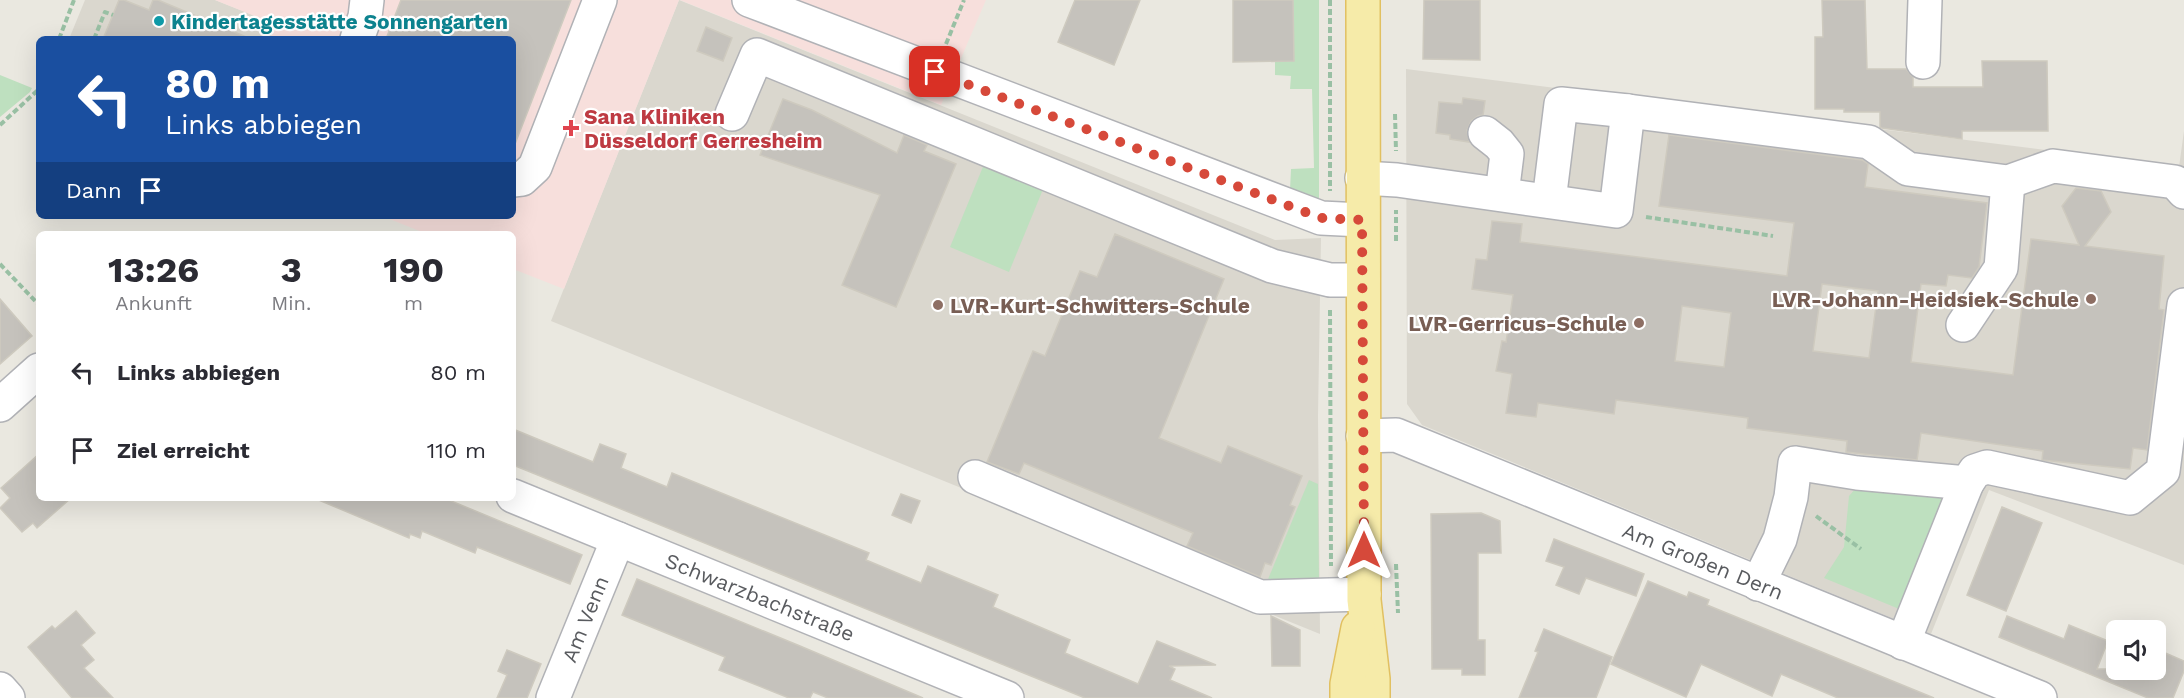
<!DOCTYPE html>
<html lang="de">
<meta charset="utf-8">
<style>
:root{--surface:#fff;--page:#f2f2f3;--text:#2b2b33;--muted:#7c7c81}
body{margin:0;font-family:"Work Sans",sans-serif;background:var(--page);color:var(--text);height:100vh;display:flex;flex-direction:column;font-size:22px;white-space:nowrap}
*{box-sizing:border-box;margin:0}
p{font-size:20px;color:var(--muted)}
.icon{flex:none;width:33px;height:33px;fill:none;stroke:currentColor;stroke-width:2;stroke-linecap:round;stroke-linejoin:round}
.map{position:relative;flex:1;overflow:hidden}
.sheet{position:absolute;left:36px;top:231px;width:480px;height:270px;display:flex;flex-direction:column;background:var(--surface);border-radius:9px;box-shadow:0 6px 24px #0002}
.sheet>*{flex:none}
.guide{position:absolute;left:36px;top:36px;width:480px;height:183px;border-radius:9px;box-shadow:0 6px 24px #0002;background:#1a4fa0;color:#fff;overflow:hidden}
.fabs{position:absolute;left:2106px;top:620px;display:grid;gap:12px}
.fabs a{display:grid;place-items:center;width:60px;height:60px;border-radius:9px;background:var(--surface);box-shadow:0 6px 24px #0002;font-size:30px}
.pin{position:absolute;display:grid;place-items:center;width:51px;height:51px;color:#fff;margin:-26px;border-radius:12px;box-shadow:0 3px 9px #0006}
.me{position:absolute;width:66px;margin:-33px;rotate:0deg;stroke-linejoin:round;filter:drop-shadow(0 0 4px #0008)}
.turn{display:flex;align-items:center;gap:21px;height:126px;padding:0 30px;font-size:27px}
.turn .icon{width:78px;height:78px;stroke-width:2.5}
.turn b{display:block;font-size:42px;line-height:51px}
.then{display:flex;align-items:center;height:57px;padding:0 30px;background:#0003;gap:12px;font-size:22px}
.eta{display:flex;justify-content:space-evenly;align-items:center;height:102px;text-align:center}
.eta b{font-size:36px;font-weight:700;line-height:42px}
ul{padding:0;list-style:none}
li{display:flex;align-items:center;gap:18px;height:78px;padding:0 30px}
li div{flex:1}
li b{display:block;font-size:22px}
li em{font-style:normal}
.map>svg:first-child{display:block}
.education{fill:#dad7ce}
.medical{fill:#f7dfdc}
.green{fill:#bee0bf}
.building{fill:#c5c2bc;stroke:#cecabf;stroke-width:1.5;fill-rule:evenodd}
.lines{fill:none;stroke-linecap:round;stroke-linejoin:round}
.minor-casing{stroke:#b1b2b6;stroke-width:36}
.major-casing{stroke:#e1c061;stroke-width:36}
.path{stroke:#99c0a4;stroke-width:4;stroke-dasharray:6 3;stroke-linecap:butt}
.minor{stroke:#fff;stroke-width:33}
.major{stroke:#f6eba9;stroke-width:33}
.route{stroke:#d6493a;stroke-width:10;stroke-dasharray:0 18}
.culture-dot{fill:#0f9aa8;stroke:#fff;stroke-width:2}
.health-dot{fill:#e0444e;stroke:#fff;stroke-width:2}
.education-dot{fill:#8d6e63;stroke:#fff;stroke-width:2}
.labels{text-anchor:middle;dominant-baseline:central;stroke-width:4.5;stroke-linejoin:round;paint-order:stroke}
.culture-label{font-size:21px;font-weight:bold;fill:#0d838f;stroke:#fff;text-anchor:start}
.health-label{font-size:21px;font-weight:bold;fill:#be3a42;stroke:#fff;text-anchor:start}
.education-label{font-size:21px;font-weight:bold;fill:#785e54;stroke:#fff;text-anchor:end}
.street-label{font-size:21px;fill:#595b5f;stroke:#fff}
</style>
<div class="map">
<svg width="2184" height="698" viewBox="0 0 2184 698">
<rect width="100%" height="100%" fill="#eae8e0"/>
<g class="education">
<path d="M85,0H215L276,24L270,39H69Z"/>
<path d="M679,0L1275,240L1321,238L1318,416L1320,634L551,321Z"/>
<path d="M1406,69L2179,167L2184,131V565L1989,490L1931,634L1422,425L1407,404Z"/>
</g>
<g class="medical">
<path d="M215,0H679L564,289L513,269V234H427L382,216H513V39H270L275,24Z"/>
<path d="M680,0H986L941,105Z"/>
</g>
<g class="green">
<path d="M1293,0H1319V201L1290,190L1291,169L1314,168L1312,89H1290L1291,76L1275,75V61H1294Z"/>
<path d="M0,75L32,88L30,92L0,117Z"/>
<path d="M987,157L1046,182L1009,272L950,247Z"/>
<path d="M1864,479L1939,490L1949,504L1904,611L1824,578L1844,547L1849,496Z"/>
<path d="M1309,480L1318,484L1319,582L1264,589Z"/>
</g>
<g class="building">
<path d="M119,0H124L149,10L153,0H158L251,39H103Z"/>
<path d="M401,0H571L515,144L513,39H386Z"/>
<path d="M1075,0H1140L1114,65L1058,42Z"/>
<path d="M1233,0H1293L1294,61L1233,62Z"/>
<path d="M1424,0H1480V60L1423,59Z"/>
<path d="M1822,0H1865L1867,69H1906L1913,77V87H1983L1982,61H2047L2048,131H1962V139L1882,128L1880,127V112H1844V109H1815V37H1823Z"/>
<path d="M706,27L732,38L723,61L697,51Z"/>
<path d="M1463,98L1485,101L1483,115L1478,116L1471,121L1467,130L1469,142L1450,139V135L1436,133L1439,102L1462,104Z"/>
<path d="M783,99L812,110L897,153L904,135L927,145L924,151L956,164L896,307L842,285L880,195L760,155Z"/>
<path d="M1669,135L1862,160L1868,164L1865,187L1987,203L1979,267L1972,278L1948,275L1946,286L1921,284L1911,362L2013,375L2031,239L2079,245L2062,206L2076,188L2101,191L2111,212L2085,246L2164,256L2159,309L2164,310L2147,450L2133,448L2130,469L2042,460L2043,451L1921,433L1917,460L1846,452L1847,441L1747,428L1748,418L1632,402L1616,400L1614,414L1538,403L1536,417L1506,413L1512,374L1496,371L1502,341L1506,342L1513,295L1472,289L1476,259L1487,260L1492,221L1522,224L1520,242L1787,276L1794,223L1659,206ZM1822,284L1878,291L1869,358L1813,351ZM1682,306L1731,313L1724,367L1675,361Z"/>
<path d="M1115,234L1224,279L1159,438L1221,463L1228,446L1302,476L1290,505L1295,507L1271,565L1265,563L1260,577L1187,546L1193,533L1024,463L1019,474L987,462L1033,351L1045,356L1080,271L1097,277Z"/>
<path d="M0,299L32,336L0,364Z"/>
<path d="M513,429L593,462L600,444L626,454L621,468L667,487L672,473L869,553L866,560L921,583L928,566L998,595L993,607L1070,640L1065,653L1138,684L1157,641L1216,665L1169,666L1175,669L1170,680L1212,698H1085L513,465Z"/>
<path d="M39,454V498H71L37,528L33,523L22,532L0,508L10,498L1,488Z"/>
<path d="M901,494L920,501L911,523L892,515Z"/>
<path d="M314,498H444L582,555L570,584L477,547L475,553L422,531L420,538L410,534L409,538Z"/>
<path d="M2002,507L2042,523L2006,611L1967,595Z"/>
<path d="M1481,513L1500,521L1501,553H1478V640H1485V675H1462V669H1432L1431,514Z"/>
<path d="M1554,539L1644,574L1636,596L1586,578L1579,594L1556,585L1564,567L1546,561Z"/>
<path d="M637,579L800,646L923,698H828L813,692L810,698H789L719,670L725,657L622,615Z"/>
<path d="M1648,581L1687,597L1689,592L1709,600L1707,605L1934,698H1838L1781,674L1772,696L1701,664L1686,697L1611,664Z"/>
<path d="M76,611L95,633L81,645L94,660L84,668L113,698H72L28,647L52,626L55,629Z"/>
<path d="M1271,616L1300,630V666H1272Z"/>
<path d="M2007,616L2064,639L2069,625L2108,641L2097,669H2156V649L2184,661V671L2173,698H2148L1999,637Z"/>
<path d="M1544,629L1612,657L1596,698H1519L1538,652L1535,651Z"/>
<path d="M507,650L541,664L527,698H497L507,675L498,671Z"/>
</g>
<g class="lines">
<g class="minor-casing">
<g id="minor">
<path d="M749,0L1321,218L1362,220"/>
<path d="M357,39L365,17L367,0"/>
<path d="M1923,62L1925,0"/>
<path d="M732,114L757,55L1272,266L1330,280H1363"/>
<path d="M1485,133L1499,144L1507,154L1502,194"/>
<path d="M1362,178L1397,180L1616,211L1628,111"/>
<path d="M513,180L522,179L535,167L600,0"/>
<path d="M1549,201L1561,104L1628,111L1869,142L1908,169L2008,182L2053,166L2175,182L2184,192"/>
<path d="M1963,325L2001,268L2008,182"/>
<path d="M0,405L39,370"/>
<path d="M1363,436L1396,435L2040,698"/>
<path d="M975,477L1260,597L1364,594"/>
<path d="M513,496L1007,698"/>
<path d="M1758,584L1780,539L1791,497L1795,463L1857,473L1967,483L1975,471L1987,467L2130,498L2163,471L2184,305"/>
<path d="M1903,643L1967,483"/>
<path d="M0,689L8,698"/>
<path d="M553,698L618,539"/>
</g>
</g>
<g class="major-casing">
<g id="major">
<path d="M1363,0L1364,600L1373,679V698"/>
<path d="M1347,698V684L1358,628"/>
</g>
</g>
<g class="path">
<path d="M1330,0V191"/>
<path d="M59,39L74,0"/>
<path d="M94,39L105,12L113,15"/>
<path d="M946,44L964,0"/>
<path d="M1395,114L1396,151"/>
<path d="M0,125L39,89"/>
<path d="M1646,217L1773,236"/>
<path d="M1396,241V210"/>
<path d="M0,264L39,305"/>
<path d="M1330,310L1331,566"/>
<path d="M1816,516L1861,549"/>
<path d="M1396,564L1398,613"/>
</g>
<use href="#minor" class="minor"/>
<use href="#major" class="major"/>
</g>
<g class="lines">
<path class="route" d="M935,72L1321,218L1362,220L1364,550"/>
</g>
<circle class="culture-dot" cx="159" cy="21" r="6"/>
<path class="health-dot" d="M568 119h6v6h6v6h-6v6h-6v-6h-6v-6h6z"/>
<g class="education-dot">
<circle cx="2091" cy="299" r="6"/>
<circle cx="938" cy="305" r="6"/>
<circle cx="1639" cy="323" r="6"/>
</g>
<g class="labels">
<g class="culture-label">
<text x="171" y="21">Kindertagesstätte Sonnengarten</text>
</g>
<g class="health-label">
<text x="584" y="116">Sana Kliniken<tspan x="584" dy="24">Düsseldorf Gerresheim</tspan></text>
</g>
<g class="education-label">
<text x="2079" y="299">LVR-Johann-Heidsiek-Schule</text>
<text x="950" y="305" text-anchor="start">LVR-Kurt-Schwitters-Schule</text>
<text x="1627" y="323">LVR-Gerricus-Schule</text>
</g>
<g class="street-label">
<text transform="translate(1703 561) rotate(22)">Am Großen Dern</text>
<text transform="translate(760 597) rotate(22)">Schwarzbachstraße</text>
<text transform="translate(585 619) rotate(-68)">Am Venn</text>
</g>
</g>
</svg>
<div class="fabs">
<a><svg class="icon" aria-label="sound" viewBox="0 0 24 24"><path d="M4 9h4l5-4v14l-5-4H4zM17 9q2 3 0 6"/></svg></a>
</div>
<div class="pin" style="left:935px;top:72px;background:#d93025"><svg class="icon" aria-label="arrive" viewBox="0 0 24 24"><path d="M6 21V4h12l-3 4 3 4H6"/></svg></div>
<svg class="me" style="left:1364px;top:550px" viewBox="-20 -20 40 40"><path d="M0-17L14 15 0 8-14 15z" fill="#d6493a" stroke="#fff" stroke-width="4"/></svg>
<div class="guide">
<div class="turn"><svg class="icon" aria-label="left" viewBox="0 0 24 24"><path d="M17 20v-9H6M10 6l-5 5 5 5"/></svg><div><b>80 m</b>Links abbiegen</div></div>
<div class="then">Dann<svg class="icon" aria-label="arrive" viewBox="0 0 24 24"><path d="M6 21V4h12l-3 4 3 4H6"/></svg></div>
</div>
<section class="sheet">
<div class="eta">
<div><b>13:26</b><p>Ankunft</p></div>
<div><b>3</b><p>Min.</p></div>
<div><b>190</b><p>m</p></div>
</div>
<ul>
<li><svg class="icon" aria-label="left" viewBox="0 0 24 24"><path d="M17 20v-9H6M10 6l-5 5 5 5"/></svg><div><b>Links abbiegen</b></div><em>80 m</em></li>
<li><svg class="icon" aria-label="arrive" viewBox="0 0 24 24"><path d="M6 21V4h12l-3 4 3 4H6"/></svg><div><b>Ziel erreicht</b></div><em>110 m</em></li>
</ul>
</section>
</div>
